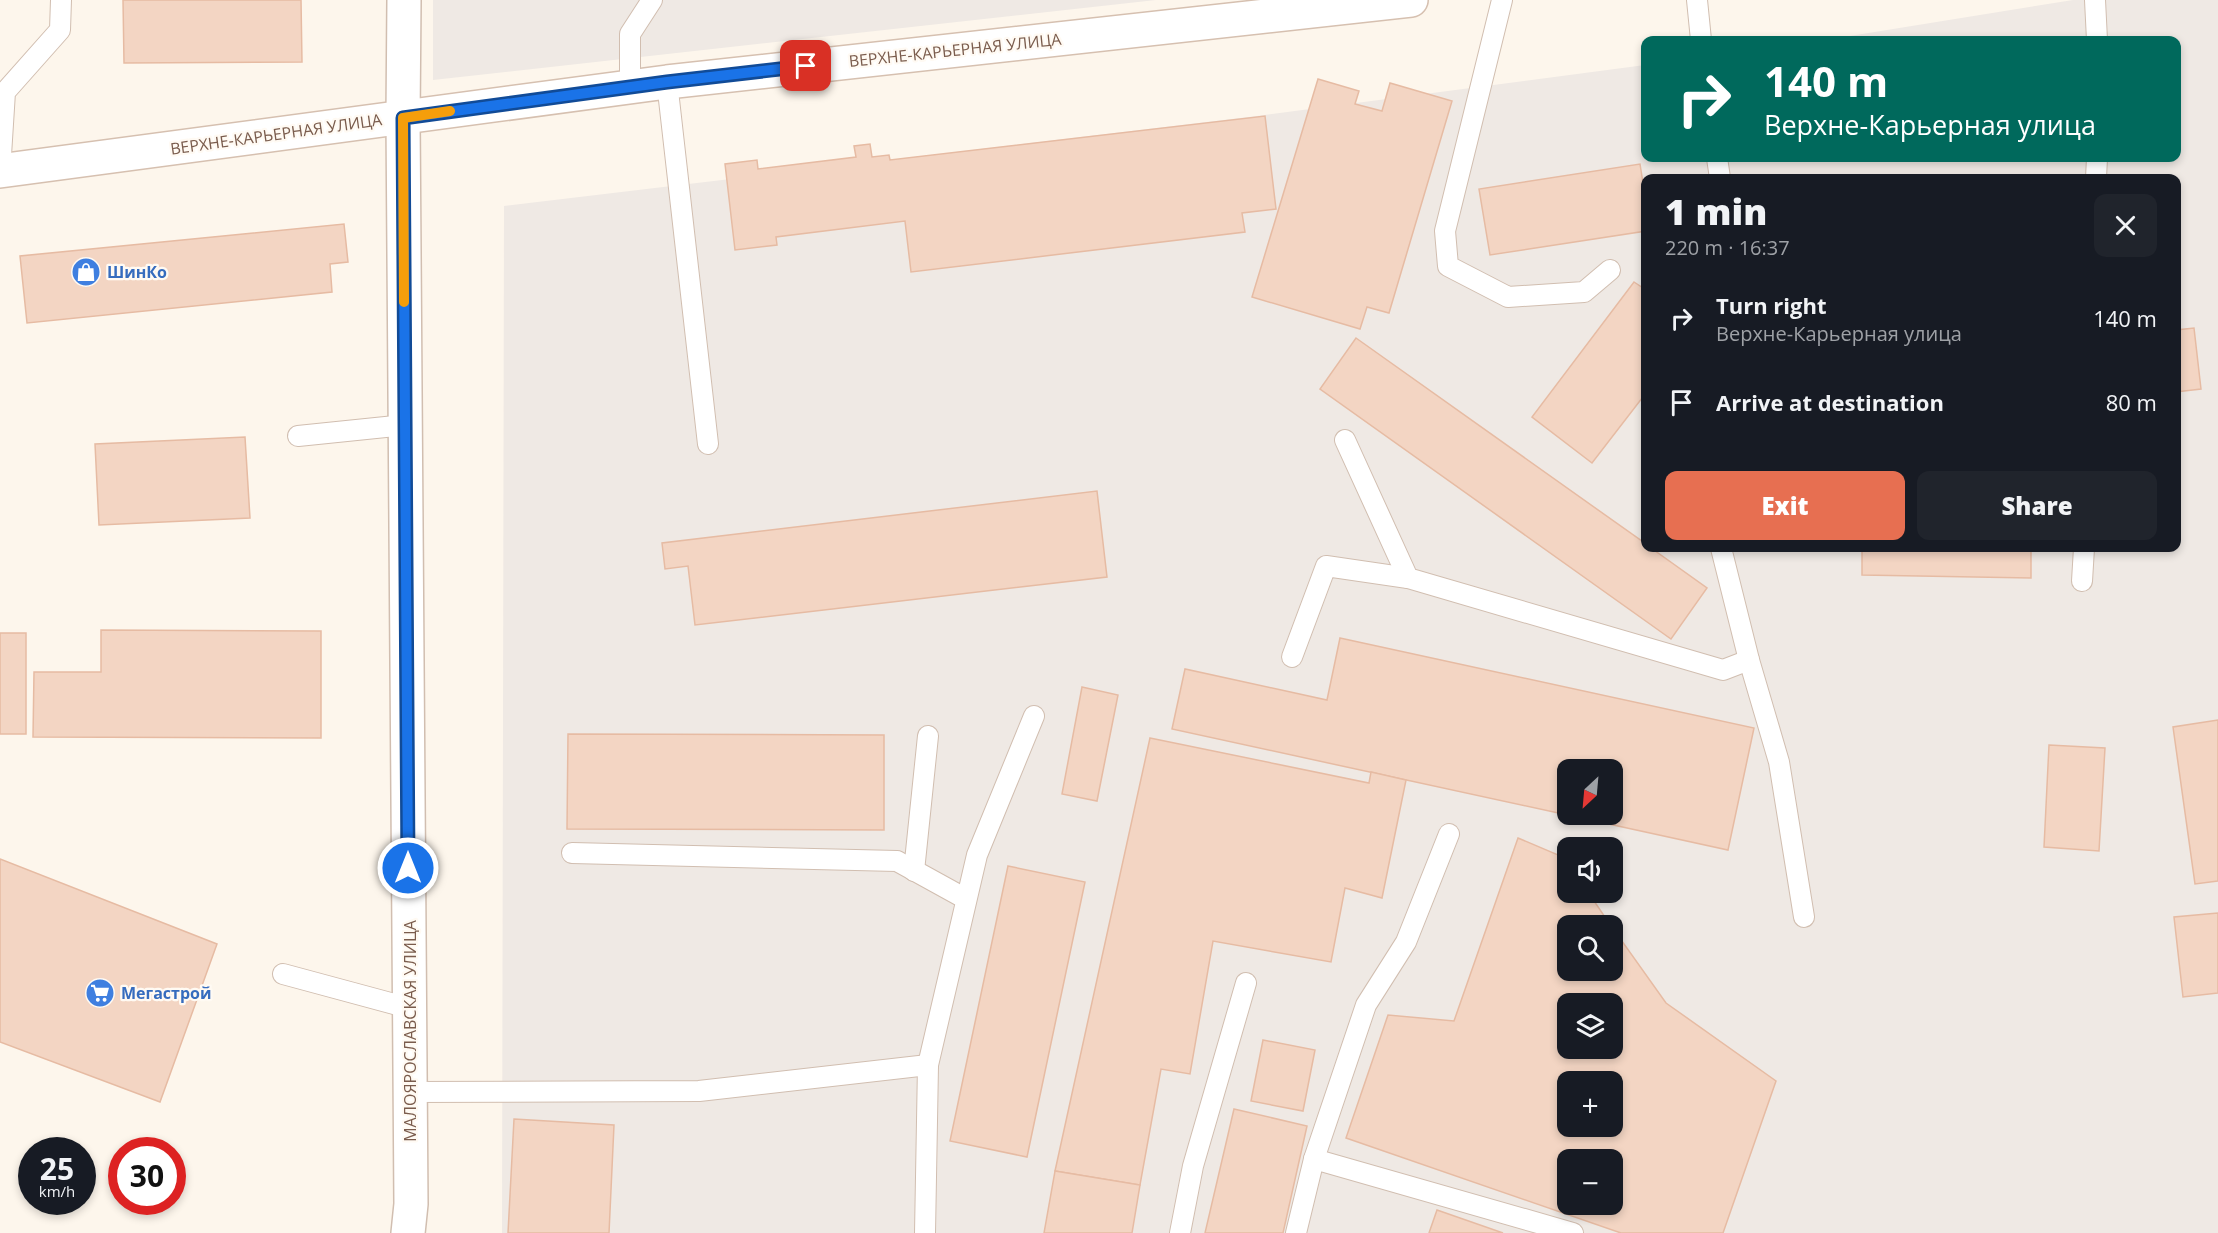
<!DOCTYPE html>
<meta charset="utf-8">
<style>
:root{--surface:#171b24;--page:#20242c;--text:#f1f3f6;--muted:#9ea1a6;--accent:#e76f51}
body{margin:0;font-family:"Open Sans",sans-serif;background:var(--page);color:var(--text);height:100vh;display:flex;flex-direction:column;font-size:22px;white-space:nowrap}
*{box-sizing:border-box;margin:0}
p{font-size:20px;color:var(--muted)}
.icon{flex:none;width:33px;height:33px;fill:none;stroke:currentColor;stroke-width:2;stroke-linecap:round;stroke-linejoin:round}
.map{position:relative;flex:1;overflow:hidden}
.drawer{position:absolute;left:1641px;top:174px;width:540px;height:378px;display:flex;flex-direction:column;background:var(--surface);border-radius:12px;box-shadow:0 3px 9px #0003}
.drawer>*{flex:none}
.top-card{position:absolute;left:1641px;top:36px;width:540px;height:126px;border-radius:12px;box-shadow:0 3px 9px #0003;background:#00695c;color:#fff;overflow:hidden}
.needle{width:39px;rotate:206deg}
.controls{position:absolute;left:1557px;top:759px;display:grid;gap:12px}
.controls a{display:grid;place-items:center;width:66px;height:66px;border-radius:12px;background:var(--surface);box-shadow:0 3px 9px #0003;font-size:30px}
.speed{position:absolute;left:18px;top:1137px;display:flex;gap:12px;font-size:30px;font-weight:700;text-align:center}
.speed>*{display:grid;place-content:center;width:78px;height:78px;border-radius:50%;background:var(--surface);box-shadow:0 3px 9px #0003;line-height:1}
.speed small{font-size:15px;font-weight:400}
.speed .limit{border:9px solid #d22;background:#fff;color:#111}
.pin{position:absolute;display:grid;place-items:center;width:51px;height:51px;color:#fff;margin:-26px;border-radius:12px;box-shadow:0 3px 9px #0006}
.me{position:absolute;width:66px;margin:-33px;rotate:0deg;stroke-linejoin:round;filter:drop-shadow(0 0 4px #0008)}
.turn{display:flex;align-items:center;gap:21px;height:126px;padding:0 24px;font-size:27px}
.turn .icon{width:78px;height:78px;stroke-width:2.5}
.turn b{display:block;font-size:42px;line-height:51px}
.round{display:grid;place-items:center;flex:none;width:63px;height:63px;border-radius:12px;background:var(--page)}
.headline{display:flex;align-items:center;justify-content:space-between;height:102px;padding:0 24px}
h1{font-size:36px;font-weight:800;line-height:45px}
.primary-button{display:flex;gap:12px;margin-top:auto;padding:12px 24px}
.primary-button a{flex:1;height:69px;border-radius:12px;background:var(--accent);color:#fff;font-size:24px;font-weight:800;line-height:69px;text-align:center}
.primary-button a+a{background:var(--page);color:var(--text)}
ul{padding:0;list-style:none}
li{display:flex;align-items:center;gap:18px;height:84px;padding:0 24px}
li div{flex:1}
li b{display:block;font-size:22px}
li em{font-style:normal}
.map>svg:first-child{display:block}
.industrial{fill:#efe9e4;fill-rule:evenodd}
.building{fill:#f3d5c3;stroke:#e6bba3;stroke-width:1.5;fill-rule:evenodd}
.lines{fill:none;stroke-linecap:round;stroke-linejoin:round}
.lane-casing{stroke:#d1beb0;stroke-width:22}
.street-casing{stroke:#d1beb0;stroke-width:36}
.secondary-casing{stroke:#d6c0b0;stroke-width:36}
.lane{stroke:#fff;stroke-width:20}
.street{stroke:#fff;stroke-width:33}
.secondary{stroke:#fff;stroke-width:33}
.route-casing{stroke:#114b97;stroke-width:15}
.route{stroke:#1a73e8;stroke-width:10}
.slow{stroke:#f59e0b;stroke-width:10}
.labels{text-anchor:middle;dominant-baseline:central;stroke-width:4.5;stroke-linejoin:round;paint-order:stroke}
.street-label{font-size:16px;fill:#7a5c4d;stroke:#fffaf3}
.shop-label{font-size:16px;font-weight:bold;fill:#366cbe;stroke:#fffaf3;text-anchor:start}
</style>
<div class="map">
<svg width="2218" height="1233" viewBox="0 0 2218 1233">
<rect width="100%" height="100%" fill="#fdf6ec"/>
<g class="industrial">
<path d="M433,0H1156L433,80Z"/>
<path d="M2073,0H2218V1233H502L504,206L1257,116L1645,65L1646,158H2176V40H1825ZM1646,178H2176V548H1646ZM1568,770H1612V814H1568ZM1568,848H1612V892H1568ZM1568,926H1612V970H1568ZM1568,1004H1612V1048H1568ZM1568,1082H1612V1126H1568ZM1568,1160H1612V1204H1568Z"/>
</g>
<g class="building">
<path d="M123,0H301L302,62L124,63Z"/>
<path d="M1318,79L1359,91L1355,104L1382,111L1390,83L1452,101L1389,313L1367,307L1360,329L1252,297Z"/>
<path d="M1265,116L1276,209L1242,213L1245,232L911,272L905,221L776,237L777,245L735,250L725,164L757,160L758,169L856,157L854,146L870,144L872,157L889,155L890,160Z"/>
<path d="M1640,164L1646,202V231L1490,255L1479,189Z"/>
<path d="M344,224L348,262L330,264L332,292L27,323L20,256Z"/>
<path d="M1634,282L1646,290V393L1592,463L1532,417Z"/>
<path d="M2194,328L2201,389L2176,392V330Z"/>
<path d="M1356,338L1646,544V548H1651L1707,588L1671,639L1320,389Z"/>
<path d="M245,437L250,518L99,525L95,444Z"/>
<path d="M1097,491L1107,577L695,625L688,566L665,569L662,543Z"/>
<path d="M1862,548H2031V578L1862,575Z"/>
<path d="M101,630L321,631V738L33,737L34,672H101Z"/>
<rect x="0" y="633" width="26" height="101"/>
<path d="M1340,638L1754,728L1728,850L1172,729L1185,669L1327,700ZM1568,770H1612V814H1568Z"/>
<path d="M1082,687L1118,695L1097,801L1062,794Z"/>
<path d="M2218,720V881L2195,884L2173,727Z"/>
<path d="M568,734L884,735V830L567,829Z"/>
<path d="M1150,738L1369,783L1371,772L1406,780L1382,898L1345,888L1331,962L1213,941L1190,1074L1161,1069L1140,1185L1055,1171Z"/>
<path d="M2049,745L2105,748L2099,851L2044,847Z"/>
<path d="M1518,838L1563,857L1568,863V892H1588L1611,926H1568V970H1612V927L1666,1003L1776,1081L1723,1233H1621L1346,1138L1388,1015L1454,1021ZM1568,1004H1612V1048H1568ZM1568,1082H1612V1126H1568ZM1568,1160H1612V1204H1568Z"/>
<path d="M0,859L217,944L160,1102L0,1042Z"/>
<path d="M1008,866L1085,882L1027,1157L950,1141Z"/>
<path d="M2218,913V993L2183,997L2174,917Z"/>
<path d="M1263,1040L1315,1050L1303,1111L1251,1101Z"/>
<path d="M1234,1109L1307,1126L1283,1233H1205Z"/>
<path d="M514,1119L614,1125L609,1233H508Z"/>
<path d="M1055,1171L1140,1185L1132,1233H1044Z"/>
<path d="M1437,1210L1503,1233H1429Z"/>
</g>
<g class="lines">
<g class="lane-casing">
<g id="lane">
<path d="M1502,0L1445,231L1448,266L1508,297L1584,292L1610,270"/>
<path d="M1697,0L1701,40"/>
<path d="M2095,0L2097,40"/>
<path d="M667,82L708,444"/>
<path d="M630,87V34L652,0"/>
<path d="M1717,158L1720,178"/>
<path d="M0,171L5,92L60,30L61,0"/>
<path d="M2096,178L2097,158"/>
<path d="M298,436L405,425"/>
<path d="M1345,440L1408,578L1723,670L1749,660"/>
<path d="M1721,548L1749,660L1779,762L1804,917"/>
<path d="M2082,581L2084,548"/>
<path d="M1292,657L1326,566L1408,578"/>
<path d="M572,853L897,861L966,899"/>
<path d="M914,871L928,736"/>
<path d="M283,974L409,1008"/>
<path d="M410,1092L699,1091L928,1065"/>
<path d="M1314,1159L1573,1233"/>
<path d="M925,1233L928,1065L977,855L1034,716"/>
<path d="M1180,1233L1193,1166L1246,983"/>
<path d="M1296,1233L1314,1159L1366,1005L1406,942L1449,834"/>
</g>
</g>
<g class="street-casing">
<path id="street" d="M404,0L403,118L411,1204L408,1233"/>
</g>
<g class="secondary-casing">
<path id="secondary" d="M0,171L667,82L1411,0"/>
</g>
<use href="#lane" class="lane"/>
<use href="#street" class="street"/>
<use href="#secondary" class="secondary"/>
</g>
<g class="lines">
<g class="route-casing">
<path id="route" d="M408,868L403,118L667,82L806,66"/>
</g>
<use href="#route" class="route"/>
<path class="slow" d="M404,302L403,118L450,111"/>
</g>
<defs>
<g id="shop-disc" transform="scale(1.5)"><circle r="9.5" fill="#3f7fe0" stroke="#fffaf3"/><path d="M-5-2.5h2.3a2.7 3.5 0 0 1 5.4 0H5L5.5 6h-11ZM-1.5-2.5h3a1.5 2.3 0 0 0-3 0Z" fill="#fff"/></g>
<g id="supermarket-disc" transform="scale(1.5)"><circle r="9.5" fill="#3f7fe0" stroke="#fffaf3"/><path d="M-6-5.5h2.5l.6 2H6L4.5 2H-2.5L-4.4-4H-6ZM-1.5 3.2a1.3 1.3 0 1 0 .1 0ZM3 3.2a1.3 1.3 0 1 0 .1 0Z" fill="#fff"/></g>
</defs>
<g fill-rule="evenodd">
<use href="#shop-disc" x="86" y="272"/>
<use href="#supermarket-disc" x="100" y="993"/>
</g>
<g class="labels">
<g class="street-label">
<text transform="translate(955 50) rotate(-6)">ВЕРХНЕ-КАРЬЕРНАЯ УЛИЦА</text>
<text transform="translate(276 134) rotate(-8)">ВЕРХНЕ-КАРЬЕРНАЯ УЛИЦА</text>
<text transform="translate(410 1031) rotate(-90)">МАЛОЯРОСЛАВСКАЯ УЛИЦА</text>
</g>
<g class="shop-label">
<text x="107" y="272">ШинКо</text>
<text x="121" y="993">Мегастрой</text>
</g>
</g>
</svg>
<div class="controls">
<a><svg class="needle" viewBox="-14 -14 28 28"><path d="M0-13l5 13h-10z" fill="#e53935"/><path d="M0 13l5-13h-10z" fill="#9ea1a6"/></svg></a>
<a><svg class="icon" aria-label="sound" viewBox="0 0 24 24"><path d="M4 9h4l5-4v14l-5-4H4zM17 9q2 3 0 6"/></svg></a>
<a><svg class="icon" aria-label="search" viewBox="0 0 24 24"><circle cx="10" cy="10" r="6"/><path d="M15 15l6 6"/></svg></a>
<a><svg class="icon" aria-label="layers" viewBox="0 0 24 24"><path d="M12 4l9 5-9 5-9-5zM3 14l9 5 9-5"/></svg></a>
<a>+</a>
<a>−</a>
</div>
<div class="speed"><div>25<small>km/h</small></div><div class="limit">30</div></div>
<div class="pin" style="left:806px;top:66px;background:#d93025"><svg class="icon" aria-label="arrive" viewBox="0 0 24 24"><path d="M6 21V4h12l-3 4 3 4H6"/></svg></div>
<svg class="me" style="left:408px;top:868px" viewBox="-20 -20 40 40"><circle r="17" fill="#1a73e8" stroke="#fff" stroke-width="3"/><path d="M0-11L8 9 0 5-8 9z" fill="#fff"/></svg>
<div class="top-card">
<div class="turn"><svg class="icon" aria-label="right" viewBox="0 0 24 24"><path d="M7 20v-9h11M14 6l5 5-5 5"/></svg><div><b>140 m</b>Верхне-Карьерная улица</div></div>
</div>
<section class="drawer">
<div class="headline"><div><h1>1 min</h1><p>220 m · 16:37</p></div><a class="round"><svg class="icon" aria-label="close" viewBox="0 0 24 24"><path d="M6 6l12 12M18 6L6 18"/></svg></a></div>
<ul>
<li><svg class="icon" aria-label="right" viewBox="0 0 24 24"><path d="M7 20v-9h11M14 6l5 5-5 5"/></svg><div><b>Turn right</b><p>Верхне-Карьерная улица</p></div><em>140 m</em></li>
<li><svg class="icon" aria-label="arrive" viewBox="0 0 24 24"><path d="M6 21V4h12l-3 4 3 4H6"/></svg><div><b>Arrive at destination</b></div><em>80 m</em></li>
</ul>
<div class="primary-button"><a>Exit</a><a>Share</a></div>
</section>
</div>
